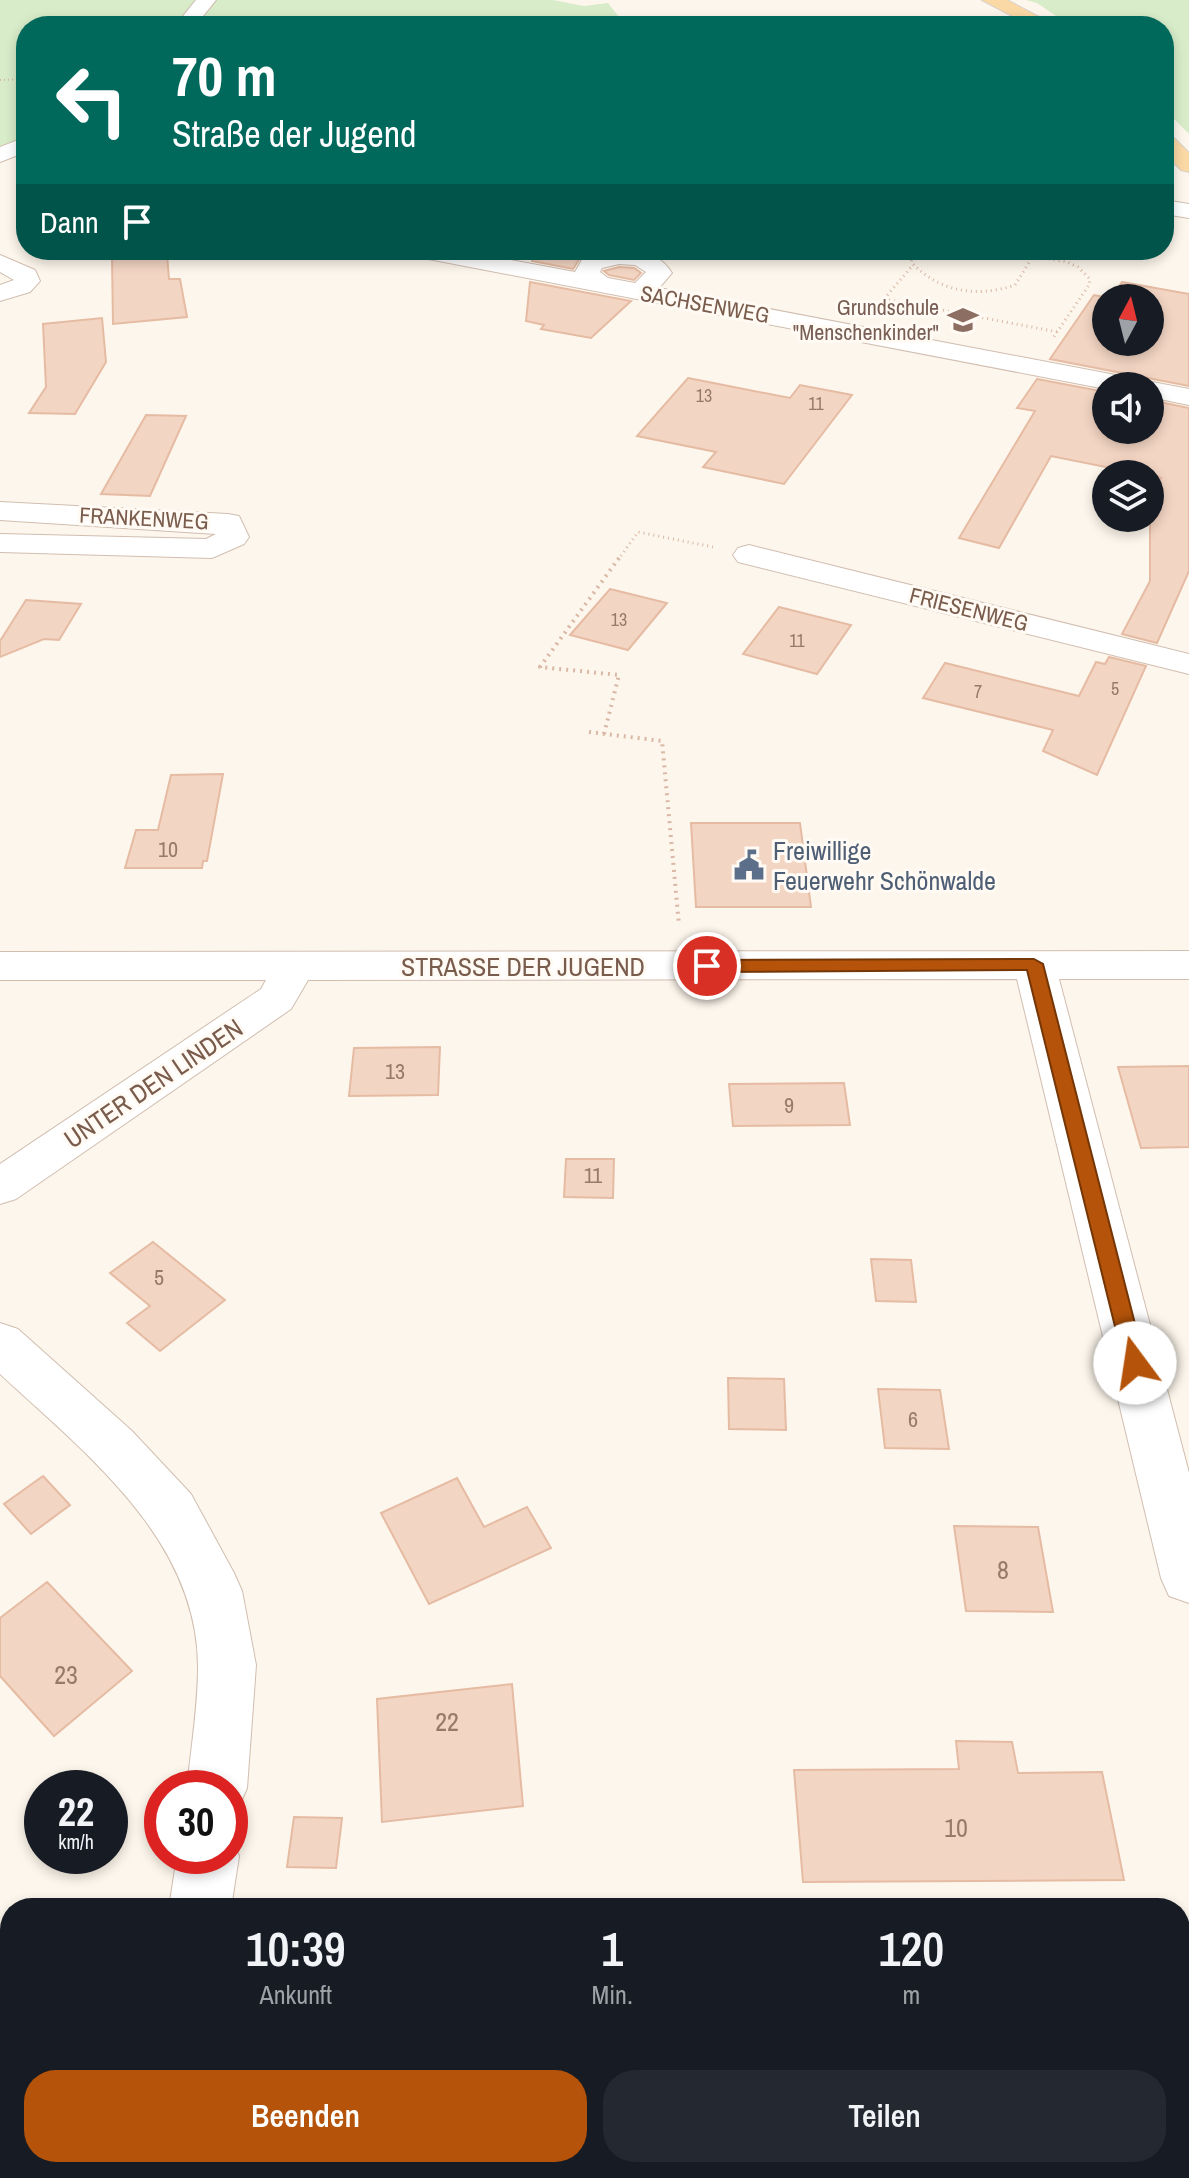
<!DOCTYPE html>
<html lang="de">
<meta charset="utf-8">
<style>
:root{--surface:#171b24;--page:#242831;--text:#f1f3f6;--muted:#9ea1a6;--accent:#b45309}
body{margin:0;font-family:"Archivo Narrow",sans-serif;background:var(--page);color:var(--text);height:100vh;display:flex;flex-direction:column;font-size:30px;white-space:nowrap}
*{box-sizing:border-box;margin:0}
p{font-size:26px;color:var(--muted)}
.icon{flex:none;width:44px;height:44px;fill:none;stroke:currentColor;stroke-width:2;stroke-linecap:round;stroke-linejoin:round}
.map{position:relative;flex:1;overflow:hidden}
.side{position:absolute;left:0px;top:1898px;width:1190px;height:280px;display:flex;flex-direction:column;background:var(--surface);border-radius:32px 32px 0 0;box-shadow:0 4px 12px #0003}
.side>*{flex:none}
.guide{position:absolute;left:16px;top:16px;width:1158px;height:244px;border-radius:32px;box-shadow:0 4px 12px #0003;background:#00695c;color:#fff;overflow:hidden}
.needle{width:52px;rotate:7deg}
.fabs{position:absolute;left:1092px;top:284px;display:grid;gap:16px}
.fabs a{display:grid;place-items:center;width:72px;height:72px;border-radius:50%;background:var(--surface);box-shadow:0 4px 12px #0003;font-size:40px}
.speed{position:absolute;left:24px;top:1770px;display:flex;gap:16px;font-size:40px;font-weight:700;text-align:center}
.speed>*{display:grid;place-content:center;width:104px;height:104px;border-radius:50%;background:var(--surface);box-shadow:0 4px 12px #0003;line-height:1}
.speed small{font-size:20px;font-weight:400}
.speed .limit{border:12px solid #d22;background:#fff;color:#111}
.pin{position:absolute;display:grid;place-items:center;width:68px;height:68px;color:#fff;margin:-34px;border:4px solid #fff;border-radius:50%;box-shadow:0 2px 8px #0007}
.me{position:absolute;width:88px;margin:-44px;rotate:346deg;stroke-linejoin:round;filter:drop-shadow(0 0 6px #0008)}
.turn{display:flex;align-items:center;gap:28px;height:168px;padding:0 24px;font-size:36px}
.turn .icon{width:104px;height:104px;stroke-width:2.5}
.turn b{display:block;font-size:56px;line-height:68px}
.then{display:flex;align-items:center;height:76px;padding:0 24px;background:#0003;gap:16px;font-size:30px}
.eta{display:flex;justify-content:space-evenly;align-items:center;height:136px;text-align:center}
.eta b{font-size:48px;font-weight:600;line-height:56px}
.primary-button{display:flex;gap:16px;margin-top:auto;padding:16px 24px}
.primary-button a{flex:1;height:92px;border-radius:32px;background:var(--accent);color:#fff;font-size:32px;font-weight:600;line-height:92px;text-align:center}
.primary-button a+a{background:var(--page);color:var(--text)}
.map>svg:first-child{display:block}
.green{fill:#d8ecc9}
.building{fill:#f3d5c3;stroke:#e6bba3;stroke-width:2}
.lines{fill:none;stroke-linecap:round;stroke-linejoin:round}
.minor-casing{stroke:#d1beb0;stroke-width:2}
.major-casing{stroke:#dad1cd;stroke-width:2}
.path-far2{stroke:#d9b8a5;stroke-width:2;stroke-dasharray:1 3;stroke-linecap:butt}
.path-far1{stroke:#d9b8a5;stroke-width:3;stroke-dasharray:1 4;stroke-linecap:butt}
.path{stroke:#d9b8a5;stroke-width:4;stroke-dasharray:2 5;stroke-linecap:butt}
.minor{fill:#fff;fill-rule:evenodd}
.major{fill:#fbd9a5;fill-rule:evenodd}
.route{fill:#b45309;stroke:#753606;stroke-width:2}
.labels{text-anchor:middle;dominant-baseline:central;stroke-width:6;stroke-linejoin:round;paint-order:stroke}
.far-number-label{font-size:18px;fill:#987a6a}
.far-street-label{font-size:22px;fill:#7a5c4d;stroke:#fffaf3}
.far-education-label{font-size:22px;fill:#785e54;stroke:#fffaf3;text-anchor:end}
.number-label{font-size:22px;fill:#987a6a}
.service-label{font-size:26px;fill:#4e5e75;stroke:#fffaf3;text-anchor:start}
.street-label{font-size:26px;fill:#7a5c4d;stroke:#fffaf3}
.near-number-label{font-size:26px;fill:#987a6a}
</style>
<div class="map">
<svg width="1189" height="2178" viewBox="0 0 1189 2178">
<rect width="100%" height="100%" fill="#fdf6ec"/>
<g class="green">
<path d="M0,0H553L584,6L608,3L626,26H26V150L0,161Z"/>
<path d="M1026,0H1189V134L1164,109V26H1071L1037,3Z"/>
</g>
<g class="building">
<path d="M533,250H600L582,255L573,269L532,261Z"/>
<path d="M167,254L169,279H180L187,317L113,324L112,258Z"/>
<path d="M619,267L634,268L641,273L634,280L609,275L604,271Z"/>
<path d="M530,282L631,301L591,338L541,329L544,325L526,321Z"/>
<path d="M1122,282L1189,294V386L1050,359L1094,295L1109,298H1106V342H1150V298H1111Z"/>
<path d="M102,318L106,362L75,414L29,413L46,387L43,324Z"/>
<path d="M688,378L790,398L800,385L852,395L784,484L703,467L716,452L637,436Z"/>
<path d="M1037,379L1106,392V430H1150V400L1189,408V571L1157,643L1122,634L1150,581V500L1161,478L1051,456L999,548L959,538L1035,411L1017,408Z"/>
<path d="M146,415L186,416L150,496L101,494Z"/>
<path d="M610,589L667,603L628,650L570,635Z"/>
<path d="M26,600L81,604L59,640L44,639L0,657V641Z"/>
<path d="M779,607L851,625L817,674L743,654Z"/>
<path d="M1109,657L1146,666L1097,775L1043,751L1053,730L923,698L945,663L1079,696L1096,662L1105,664Z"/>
<path d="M223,774L207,861H203L202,868H125L136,830H158L171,775Z"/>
<path d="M691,823H800L811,907H696Z"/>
<path d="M440,1047L438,1095L349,1096L354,1048Z"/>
<path d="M1189,1066V1147L1141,1148L1118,1067Z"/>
<path d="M844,1083L850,1125L733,1126L729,1084Z"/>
<path d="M566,1159H614L613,1198L564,1197Z"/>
<path d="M153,1242L225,1300L160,1351L127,1323L150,1306L110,1273Z"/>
<path d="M871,1259L911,1260L916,1302L876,1301Z"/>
<path d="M728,1378L784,1379L786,1430L729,1429Z"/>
<path d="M878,1389L940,1390L949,1449L885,1448Z"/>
<path d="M43,1476L70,1505L31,1534L4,1504Z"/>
<path d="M457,1478L484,1527L527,1507L551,1548L429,1604L381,1513Z"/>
<path d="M954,1526L1038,1527L1053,1612L966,1611Z"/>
<path d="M47,1582L132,1671L54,1736L0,1676V1618Z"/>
<path d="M512,1684L523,1806L382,1822L377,1699Z"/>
<path d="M956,1741L1012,1742L1018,1773L1102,1772L1124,1880L803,1882L794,1770L959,1769Z"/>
<path d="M294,1817L342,1818L336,1868L287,1867Z"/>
</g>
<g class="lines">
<g class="minor-casing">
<g id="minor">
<path d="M196,0H216L195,26H175Z"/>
<path d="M26,137V152L0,162V147Z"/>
<path d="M1164,200L1189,204V218L1164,214Z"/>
<path d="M406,250H457L575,272L583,258C614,247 652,242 672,273L659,288L1189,389V405L1150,397V386H1106V389L418,257L409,255ZM619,264L635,265L646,272L635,283L608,278L600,272L602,268Z"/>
<path d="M0,255L35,270L40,281L30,292L0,301V285L14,280L0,272Z"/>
<path d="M0,502L228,514L239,516L249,537L244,544L212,558L0,552V534L206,539L216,534L0,520Z"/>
<path d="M749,545L1189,654V674L738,562L733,555L738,548Z"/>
<path d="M1189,951V979H1059L1189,1473V1603L1169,1596L1161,1578L1017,979L308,980L291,1009L16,1199L0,1204V1164L261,989L266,980H0V952Z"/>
<path d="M0,1323L18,1329L132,1431L191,1494L234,1573L242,1591L256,1665L247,1788L238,1809L230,1812V1788H187C191,1748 198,1707 198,1667C198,1539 85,1453 0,1374Z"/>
<path d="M230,1835L239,1856L231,1908H169L177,1856H230Z"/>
<path d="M130,2168H198V2178H128Z"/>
</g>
</g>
<g class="major-casing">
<g id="major">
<path d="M982,0H1007L1056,26H1031Z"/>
<path d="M1164,134L1172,136L1189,153V172L1181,170L1164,153Z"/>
</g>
</g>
<path class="path-far2" d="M0,80L26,79"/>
<g class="path-far1">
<path d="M888,251L913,256L911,262C939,292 977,298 1015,285L1033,256L1067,262L1078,267L1090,279L1089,285L1053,338"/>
<path d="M884,299L1058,332"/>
<path d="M884,299L913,265"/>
<path d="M618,560L638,532L713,547"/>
</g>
<g class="path">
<path d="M589,732L662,741L679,925"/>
<path d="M604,734L619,675L540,667L619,558"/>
</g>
<use href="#minor" class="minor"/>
<use href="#major" class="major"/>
</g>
<path class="route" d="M1034,959L1043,964L1145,1363L1142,1369L1135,1372L1127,1369L1124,1363L1027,970L707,972L698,966L707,960Z"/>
<defs>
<g id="school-bare" transform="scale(2.4)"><path d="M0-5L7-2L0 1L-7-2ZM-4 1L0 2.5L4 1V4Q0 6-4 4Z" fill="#8d6e63" stroke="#fffaf3" stroke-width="2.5" paint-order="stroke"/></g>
<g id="civic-bare" transform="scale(2.4)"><path d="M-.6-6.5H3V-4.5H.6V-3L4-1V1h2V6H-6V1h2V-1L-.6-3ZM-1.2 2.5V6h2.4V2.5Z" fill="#5c6f8a" stroke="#fffaf3" stroke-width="2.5" paint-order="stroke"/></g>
</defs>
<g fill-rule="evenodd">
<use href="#school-bare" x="963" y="320"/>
<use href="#civic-bare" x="749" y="865"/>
</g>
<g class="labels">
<g class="far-number-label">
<text x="704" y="395">13</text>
<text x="816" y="403">11</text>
<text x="619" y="619">13</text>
<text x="797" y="640">11</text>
<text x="1115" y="688">5</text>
<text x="978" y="691">7</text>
</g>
<g class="far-street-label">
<text transform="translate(705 304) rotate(10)">SACHSENWEG</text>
<text transform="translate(144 518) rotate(3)">FRANKENWEG</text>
<text transform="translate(969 609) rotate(14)">FRIESENWEG</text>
</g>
<g class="far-education-label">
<text x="939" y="307">Grundschule<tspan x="939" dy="25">"Menschenkinder"</tspan></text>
</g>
<g class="number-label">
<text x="168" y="849">10</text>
<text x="395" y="1071">13</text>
<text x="789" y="1105">9</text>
<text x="593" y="1175">11</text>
<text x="159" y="1277">5</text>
<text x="913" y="1419">6</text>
</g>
<g class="service-label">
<text x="773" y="850">Freiwillige<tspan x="773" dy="30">Feuerwehr Schönwalde</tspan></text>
</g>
<g class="street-label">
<text x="523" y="966">STRASSE DER JUGEND</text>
<text transform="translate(153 1083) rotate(-34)">UNTER DEN LINDEN</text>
</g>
<g class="near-number-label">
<text x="1003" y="1569">8</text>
<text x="66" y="1674">23</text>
<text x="447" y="1721">22</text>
<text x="956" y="1827">10</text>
</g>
</g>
</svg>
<div class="fabs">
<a><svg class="needle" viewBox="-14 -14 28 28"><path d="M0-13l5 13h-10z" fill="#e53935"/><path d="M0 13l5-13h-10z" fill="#9ea1a6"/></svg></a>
<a><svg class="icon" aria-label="sound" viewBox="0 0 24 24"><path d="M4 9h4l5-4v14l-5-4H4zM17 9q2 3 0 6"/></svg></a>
<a><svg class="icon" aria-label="layers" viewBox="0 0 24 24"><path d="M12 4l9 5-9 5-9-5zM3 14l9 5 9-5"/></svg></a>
</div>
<div class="speed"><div>22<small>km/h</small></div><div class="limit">30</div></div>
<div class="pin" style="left:707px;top:966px;background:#d93025"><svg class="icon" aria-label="arrive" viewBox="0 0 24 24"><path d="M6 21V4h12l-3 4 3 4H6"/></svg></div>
<svg class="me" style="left:1135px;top:1363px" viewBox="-20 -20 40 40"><circle r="19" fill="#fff"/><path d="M0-13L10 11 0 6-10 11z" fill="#b45309"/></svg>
<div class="guide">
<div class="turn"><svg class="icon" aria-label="left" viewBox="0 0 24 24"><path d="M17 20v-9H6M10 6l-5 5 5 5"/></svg><div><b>70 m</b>Straße der Jugend</div></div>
<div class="then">Dann<svg class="icon" aria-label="arrive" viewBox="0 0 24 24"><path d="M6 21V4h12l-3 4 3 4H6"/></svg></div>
</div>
<section class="side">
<div class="eta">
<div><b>10:39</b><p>Ankunft</p></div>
<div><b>1</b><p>Min.</p></div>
<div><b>120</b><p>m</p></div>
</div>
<div class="primary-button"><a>Beenden</a><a>Teilen</a></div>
</section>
</div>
